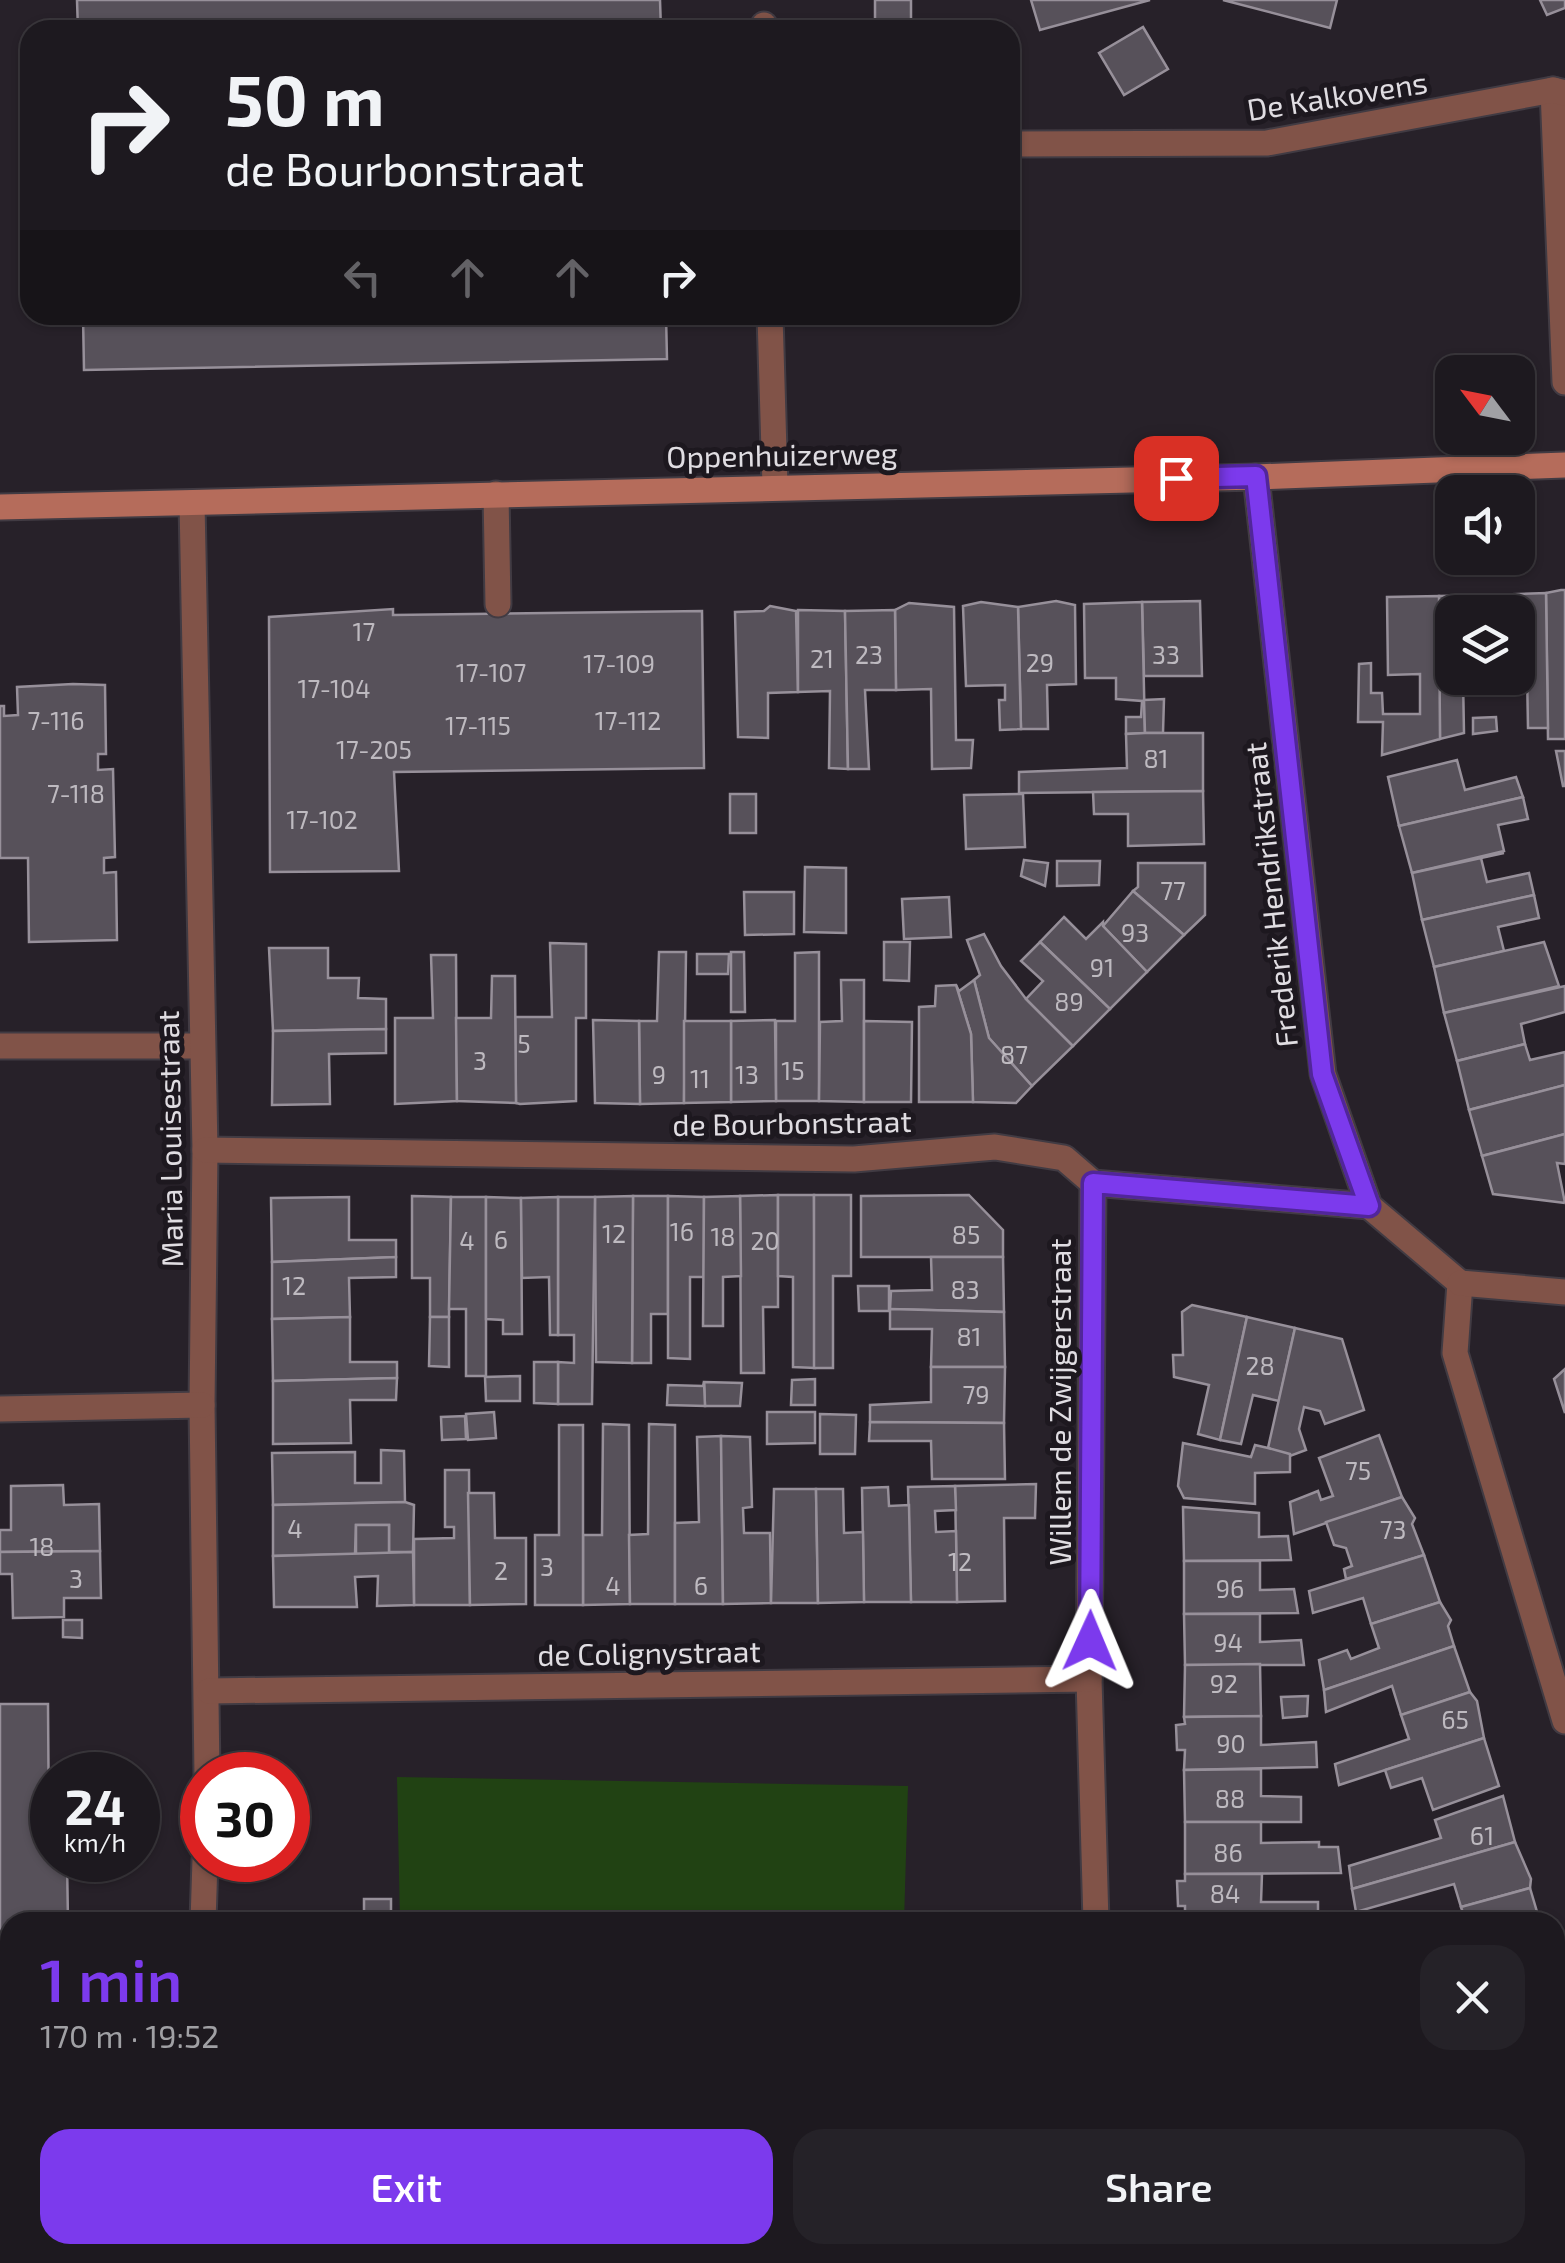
<!DOCTYPE html>
<meta charset="utf-8">
<style>
:root{--surface:#1d191f;--page:#252228;--text:#f1f3f6;--muted:#a0a0a4;--line:#3b383d;--accent:#7c3aed}
body{margin:0;font-family:"Exo 2",sans-serif;background:var(--page);color:var(--text);height:100vh;display:flex;flex-direction:column;font-size:38px;white-space:nowrap}
*{box-sizing:border-box;margin:0}
p{font-size:32px;color:var(--muted)}
.icon{flex:none;width:55px;height:55px;fill:none;stroke:currentColor;stroke-width:2;stroke-linecap:round;stroke-linejoin:round}
.map{position:relative;flex:1;overflow:hidden}
.panel{position:absolute;left:0px;top:1912px;width:1565px;height:352px;display:flex;flex-direction:column;background:var(--surface);border-radius:30px 30px 0 0;box-shadow:0 2px 8px #0004,0 0 0 2px var(--line)}
.panel>*{flex:none}
.banner{position:absolute;left:20px;top:20px;width:1000px;height:305px;border-radius:30px;box-shadow:0 2px 8px #0004,0 0 0 2px var(--line);background:#1d191f;color:var(--text);overflow:hidden}
.needle{width:65px;rotate:302deg}
.fabs{position:absolute;left:1435px;top:355px;display:grid;gap:20px}
.fabs a{display:grid;place-items:center;width:100px;height:100px;border-radius:20px;background:var(--surface);box-shadow:0 2px 8px #0004,0 0 0 2px var(--line);font-size:50px}
.speed{position:absolute;left:30px;top:1752px;display:flex;gap:20px;font-size:50px;font-weight:700;text-align:center}
.speed>*{display:grid;place-content:center;width:130px;height:130px;border-radius:50%;background:var(--surface);box-shadow:0 2px 8px #0004,0 0 0 2px var(--line);line-height:1}
.speed small{font-size:25px;font-weight:400}
.speed .limit{border:15px solid #d22;background:#fff;color:#111}
.pin{position:absolute;display:grid;place-items:center;width:85px;height:85px;color:#fff;margin:-42px;border-radius:20px;box-shadow:0 5px 15px #0006}
.me{position:absolute;width:110px;margin:-55px;rotate:1deg;stroke-linejoin:round;filter:drop-shadow(0 0 8px #0008)}
.turn{display:flex;align-items:center;gap:35px;height:210px;padding:0 40px;font-size:45px}
.turn .icon{width:130px;height:130px;stroke-width:2.5}
.turn b{display:block;font-size:70px;line-height:85px}
.lanes{display:flex;align-items:center;height:95px;padding:0 40px;background:#0003;justify-content:center;gap:50px;direction:ltr}
.lanes .off{opacity:.35}
.round{display:grid;place-items:center;flex:none;width:105px;height:105px;border-radius:30px;background:var(--page)}
.head{display:flex;align-items:center;justify-content:space-between;height:170px;padding:0 40px}
h1{font-size:60px;font-weight:600;line-height:75px;color:var(--accent)}
.cta{display:flex;gap:20px;margin-top:auto;padding:20px 40px}
.cta a{flex:1;height:115px;border-radius:30px;background:var(--accent);color:#fff;font-size:40px;font-weight:600;line-height:115px;text-align:center}
.cta a+a{background:var(--page);color:var(--text)}
.map>svg:first-child{display:block}
.green{fill:#214213}
.building{fill:#57515a;stroke:#97909a;stroke-width:2.5}
.lines{fill:none;stroke-linecap:round;stroke-linejoin:round}
.service-casing{stroke:#413b43;stroke-width:29}
.minor-casing{stroke:#413b43;stroke-width:29}
.secondary-casing{stroke:#413b43;stroke-width:29}
.service{stroke:#815348;stroke-width:25}
.minor{stroke:#815348;stroke-width:25}
.secondary{stroke:#b56c5b;stroke-width:25}
.route-casing{stroke:#51269a;stroke-width:25}
.route{stroke:#7c3aed;stroke-width:18}
.labels{text-anchor:middle;dominant-baseline:central;stroke-width:10;stroke-linejoin:round;paint-order:stroke}
.number-label{font-size:25px;fill:#bebac0}
.street-label{font-size:30px;fill:#e0dde2;stroke:#1d181f}
</style>
<div class="map">
<svg width="1565" height="2263" viewBox="0 0 1565 2263">
<rect width="100%" height="100%" fill="#272129"/>
<path class="green" d="M397,1777L908,1786L904,1922H400Z"/>
<g class="building">
<path d="M77,0H660L661,30H78Z"/>
<rect x="875" y="0" width="36" height="30"/>
<path d="M1031,0H1150L1040,30Z"/>
<path d="M1223,0H1337L1330,28Z"/>
<path d="M1540,0H1565V8L1547,15Z"/>
<path d="M1143,27L1168,69L1124,95L1099,53Z"/>
<path d="M83,315H666L667,359L84,370Z"/>
<path d="M1561,590H1565V739H1548L1546,593Z"/>
<path d="M1546,593L1548,728H1528L1527,671L1518,672V612H1493L1492,595Z"/>
<path d="M1492,595L1493,612H1452V678H1463L1464,733L1440,739L1439,596Z"/>
<path d="M1439,596L1440,739L1382,755L1383,722H1358L1359,664L1371,663V693H1382L1383,714H1420V674L1388,675L1387,597Z"/>
<path d="M1056,601L1075,605L1076,684L1047,685L1048,729H1021L1018,607Z"/>
<path d="M1200,601L1202,676H1144L1142,602Z"/>
<path d="M981,602L1018,607L1021,729L1000,730L999,700H1005V685L966,686L963,606Z"/>
<path d="M1142,602L1145,733L1126,734V717H1141L1142,701L1116,699V678H1085L1084,604Z"/>
<path d="M909,603L954,607L956,740H973L971,768L932,769L931,689L896,690L895,610Z"/>
<path d="M770,606L796,611L798,692L768,693V738L738,737L735,612L764,611Z"/>
<path d="M393,609V615L702,611L704,768L394,772L399,871L270,872L269,617Z"/>
<path d="M798,610L845,611L848,769L829,768L830,691L798,692Z"/>
<path d="M895,610L896,690H865L869,769H848L845,611Z"/>
<path d="M73,684L105,685L106,754H98V770L113,769L115,857L104,858V873L116,872L117,940L29,942L28,858H0V706H4V716L18,715L17,687Z"/>
<path d="M1164,699L1163,733H1145L1144,700Z"/>
<path d="M1496,717L1497,731L1473,734V718Z"/>
<path d="M1145,733H1203V791L1019,793V772L1127,768L1126,734Z"/>
<path d="M1556,751H1565V786H1563Z"/>
<path d="M1457,760L1465,790L1516,777L1523,797L1399,826L1388,777Z"/>
<path d="M1203,791L1204,844L1128,846V814H1094L1093,792Z"/>
<rect x="730" y="794" width="26" height="39"/>
<path d="M1023,794L1025,847L966,849L964,795Z"/>
<path d="M1523,797L1528,819L1498,825L1504,851L1412,873L1399,826Z"/>
<path d="M1504,853L1481,858L1487,882L1529,873L1534,895L1422,920L1412,873Z"/>
<path d="M1024,860L1048,863L1045,886L1021,876Z"/>
<path d="M1057,861H1100L1099,885L1057,886Z"/>
<path d="M1138,863H1205V915L1184,935L1133,891L1138,887Z"/>
<path d="M805,867L846,868V933L804,932Z"/>
<path d="M1133,891L1184,935L1147,972L1103,926Z"/>
<path d="M744,892H794V934L745,935Z"/>
<path d="M1534,895L1539,918L1498,927L1504,951L1434,967L1422,920Z"/>
<path d="M949,897L951,937L904,939L902,899Z"/>
<path d="M1064,917L1086,939L1103,922V926L1147,972L1110,1009L1040,942Z"/>
<path d="M984,934L1001,966L1026,999L1073,1046L1032,1086L989,1038L974,980L980,975L967,940Z"/>
<path d="M884,942H910L909,981L884,980Z"/>
<path d="M1040,942L1110,1009L1073,1046L1026,999L1043,981L1021,961Z"/>
<path d="M1544,942L1559,986L1444,1013L1434,967Z"/>
<path d="M550,943L586,944V1018H576V1101L520,1104L516,1103L515,1017H552Z"/>
<path d="M269,948H328V978H359L358,998L386,999V1029L273,1031Z"/>
<path d="M659,952H686L684,1103L640,1104L639,1021H657Z"/>
<path d="M731,952H744L745,1012H731Z"/>
<path d="M819,952V1101H776V1021H795V953Z"/>
<path d="M697,954H729L728,974H697Z"/>
<path d="M431,955H456L457,1101L395,1104V1018H433Z"/>
<path d="M492,976H515L516,1103L457,1101L456,1018H491Z"/>
<path d="M841,980H864V1102L819,1101L820,1022L842,1021Z"/>
<path d="M974,980L989,1038L1032,1086L1016,1103L973,1102L971,1034L956,985L959,991Z"/>
<path d="M956,985L971,1034L973,1102H919V1007L935,1006L936,986Z"/>
<path d="M1565,986V1012L1521,1024L1525,1044L1457,1061L1444,1013Z"/>
<path d="M593,1020L639,1021L640,1104L595,1103Z"/>
<path d="M775,1020L776,1101L731,1102V1021Z"/>
<path d="M684,1021H731V1102L684,1103Z"/>
<path d="M864,1021L912,1022L911,1102H864Z"/>
<path d="M386,1029V1053L329,1054L330,1104L272,1105L273,1031Z"/>
<path d="M1525,1044L1530,1060L1565,1052V1085L1469,1110L1457,1061Z"/>
<path d="M1565,1085V1134L1482,1156L1469,1110Z"/>
<path d="M1565,1134V1164L1557,1163L1565,1203L1493,1194L1482,1156Z"/>
<path d="M778,1195V1307H763L764,1373H741L740,1196Z"/>
<path d="M778,1195H814L815,1368L793,1367V1277L778,1276Z"/>
<path d="M814,1195H851V1276H833V1368H814Z"/>
<path d="M969,1195L1003,1230V1257H861V1196Z"/>
<path d="M412,1196L451,1197L449,1317H430V1278H412Z"/>
<path d="M633,1196H668V1314H651V1363H632Z"/>
<path d="M633,1196L632,1363L596,1362L595,1197Z"/>
<path d="M668,1196L704,1197V1277H690V1359L668,1358Z"/>
<path d="M740,1196L741,1276L723,1277V1326H703L704,1197Z"/>
<path d="M349,1197V1240H396V1257L272,1262L271,1198Z"/>
<path d="M451,1197H486V1376H466V1309H449Z"/>
<path d="M486,1197L521,1198L522,1334H503V1320L486,1319Z"/>
<path d="M558,1197H595L592,1404H558V1362L574,1363V1335H558Z"/>
<path d="M558,1197V1335H550L549,1277L522,1278L521,1198Z"/>
<path d="M396,1257V1277L349,1278L350,1317L272,1319V1262Z"/>
<path d="M931,1257H1003L1004,1312L890,1309L891,1291L932,1290Z"/>
<path d="M858,1286H889V1311H859Z"/>
<path d="M1192,1305L1247,1317L1220,1440L1198,1434L1209,1385L1174,1377L1173,1355H1183L1182,1312Z"/>
<path d="M890,1309L1004,1312L1005,1367H931L932,1329H890Z"/>
<path d="M350,1317V1362H397V1378L273,1381L272,1319Z"/>
<path d="M430,1317H449V1367L429,1366Z"/>
<path d="M1247,1317L1295,1328L1279,1401L1253,1395L1241,1444L1220,1440Z"/>
<path d="M1295,1328L1342,1339L1364,1410L1325,1424L1320,1411L1304,1407L1299,1429L1306,1450L1290,1456L1268,1448Z"/>
<path d="M534,1362H558V1404L534,1403Z"/>
<path d="M931,1367H1005L1004,1423L870,1422V1405L931,1402Z"/>
<path d="M1565,1369V1413L1554,1379Z"/>
<path d="M520,1376V1401H486L485,1377Z"/>
<path d="M397,1378L396,1400H350L351,1443L273,1444V1381Z"/>
<path d="M815,1379V1405H791L792,1380Z"/>
<path d="M704,1382L742,1383L740,1406H705Z"/>
<path d="M704,1382L705,1406L667,1405L668,1385L703,1386Z"/>
<path d="M494,1412L496,1438L468,1440L466,1414Z"/>
<path d="M767,1412H815V1443L767,1444Z"/>
<path d="M820,1414L856,1415L855,1454H820Z"/>
<path d="M465,1416L466,1439L442,1440L441,1417Z"/>
<path d="M870,1422L1004,1423L1005,1479H932L931,1441H869Z"/>
<path d="M603,1424L629,1425L630,1604L583,1605V1535H602Z"/>
<path d="M649,1424L675,1425V1604H630L629,1535L648,1534Z"/>
<path d="M559,1425H583V1605H535V1535H559Z"/>
<path d="M1379,1435L1402,1497L1294,1534L1290,1502L1318,1491L1321,1500L1333,1496L1319,1458Z"/>
<path d="M721,1436L723,1604H675V1523L699,1522L697,1437Z"/>
<path d="M721,1436L750,1437L752,1507L743,1508L744,1533H770L771,1603L723,1604Z"/>
<path d="M1183,1443L1251,1457L1255,1445L1268,1448L1290,1454V1472L1255,1473V1504L1184,1498L1178,1486Z"/>
<path d="M381,1450L404,1451L405,1502L273,1505L272,1453L355,1452V1483H381Z"/>
<path d="M445,1470H469L470,1605H414V1539L454,1538V1527H445Z"/>
<path d="M1036,1484L1035,1518H1004L1005,1601L957,1602L955,1486Z"/>
<path d="M63,1485L64,1505L99,1504L100,1551L0,1552V1530H11V1486Z"/>
<path d="M955,1486L956,1510L935,1511L936,1532L956,1531L957,1602H911L908,1487Z"/>
<path d="M888,1487L889,1506L909,1505L911,1602H864L862,1488Z"/>
<path d="M774,1489H816L818,1603H771Z"/>
<path d="M816,1489H843L844,1533L863,1532L864,1602L818,1603Z"/>
<path d="M468,1493H494L495,1538H526V1604L470,1605Z"/>
<path d="M1402,1497L1415,1518L1412,1524L1424,1555L1346,1579L1344,1569L1352,1566L1346,1548L1334,1545L1326,1522Z"/>
<path d="M405,1502L414,1505L413,1552H389V1525H356L355,1554L273,1556V1505Z"/>
<path d="M1183,1507L1259,1513V1537L1288,1536L1291,1560L1184,1561Z"/>
<path d="M356,1525H389V1554L356,1555Z"/>
<path d="M100,1551L101,1598H64V1617L13,1618L12,1574H0V1552Z"/>
<path d="M413,1552L414,1605L377,1606L378,1576L355,1577L357,1607H274L273,1556Z"/>
<path d="M1424,1555L1440,1602L1371,1624L1363,1598L1313,1613L1309,1591Z"/>
<path d="M1184,1561H1260V1590L1294,1589L1298,1613L1184,1614Z"/>
<path d="M1440,1602L1451,1620L1448,1626L1454,1646L1324,1690L1319,1660L1347,1650L1351,1659L1379,1648L1371,1624Z"/>
<path d="M1184,1614H1260V1642L1301,1640L1304,1665H1185Z"/>
<path d="M63,1620H82V1638L63,1637Z"/>
<path d="M1454,1646L1470,1692L1401,1715L1392,1686L1326,1712L1324,1690Z"/>
<path d="M1260,1664L1261,1716L1184,1717L1185,1665Z"/>
<path d="M1470,1692L1477,1701L1484,1738L1339,1785L1335,1764L1409,1739L1401,1715Z"/>
<path d="M1308,1696L1307,1716L1283,1718L1281,1697Z"/>
<path d="M0,1704H48L49,1838L52,1860H67L68,1922H10V2107H0Z"/>
<path d="M1261,1716V1745L1316,1742L1317,1767L1184,1770L1185,1750H1177L1176,1725L1185,1724L1184,1717Z"/>
<path d="M1484,1738L1499,1786L1433,1810L1422,1778L1391,1788L1385,1770Z"/>
<path d="M1261,1769V1796L1301,1797V1822H1185L1184,1770Z"/>
<path d="M1503,1796L1515,1842L1352,1889L1349,1866L1441,1838L1435,1820Z"/>
<path d="M1185,1822H1261V1843L1319,1842V1847H1338L1341,1873L1185,1874Z"/>
<path d="M1515,1842L1531,1879L1530,1888L1461,1907L1454,1884L1356,1912L1352,1889Z"/>
<path d="M1185,1874H1262L1261,1902H1318V1922H1185V1906H1178L1177,1881H1185Z"/>
<path d="M1530,1888L1540,1922H1466L1461,1907Z"/>
<rect x="364" y="1899" width="27" height="23"/>
<path d="M1555,1979L1565,2010V2026L1555,2028Z"/>
<path d="M1565,2026V2078L1555,2081V2028Z"/>
<path d="M1565,2078V2165L1555,2163V2081Z"/>
</g>
<g class="lines">
<g class="service-casing">
<g id="service">
<path d="M764,25V30"/>
<path d="M770,315L775,486"/>
<path d="M496,494L498,604"/>
<path d="M0,1046H201"/>
</g>
</g>
<g class="minor-casing">
<g id="minor">
<path d="M1553,90L1565,382"/>
<path d="M1010,144L1267,143L1553,90L1565,93"/>
<path d="M1256,477L1323,1074L1369,1206L1460,1283L1455,1353L1565,1721"/>
<path d="M192,503L205,1150L202,1405L207,1775"/>
<path d="M205,1150L854,1159L995,1147L1064,1158L1093,1183L1369,1206"/>
<path d="M1093,1183L1089,1679L1096,1922"/>
<path d="M1460,1283L1565,1292"/>
<path d="M0,1409L202,1405"/>
<path d="M209,1691L1089,1679"/>
<path d="M203,1922L205,1860"/>
<path d="M1491,2255L1547,2263"/>
<path d="M1103,2263V2255"/>
</g>
</g>
<g class="secondary-casing">
<path id="secondary" d="M0,507L1256,477L1565,465"/>
</g>
<use href="#service" class="service"/>
<use href="#minor" class="minor"/>
<use href="#secondary" class="secondary"/>
</g>
<g class="lines">
<g class="route-casing">
<path id="route" d="M1090,1641L1093,1183L1369,1206L1322,1074L1256,476L1176,478"/>
</g>
<use href="#route" class="route"/>
</g>
<g class="labels">
<g class="number-label">
<text x="364" y="631">17</text>
<text x="869" y="654">23</text>
<text x="1166" y="654">33</text>
<text x="822" y="658">21</text>
<text x="1040" y="662">29</text>
<text x="619" y="663">17-109</text>
<text x="491" y="672">17-107</text>
<text x="334" y="688">17-104</text>
<text x="56" y="720">7-116</text>
<text x="628" y="720">17-112</text>
<text x="478" y="725">17-115</text>
<text x="374" y="749">17-205</text>
<text x="1156" y="758">81</text>
<text x="76" y="793">7-118</text>
<text x="322" y="819">17-102</text>
<text x="1173" y="890">77</text>
<text x="1135" y="932">93</text>
<text x="1102" y="967">91</text>
<text x="1069" y="1001">89</text>
<text x="524" y="1043">5</text>
<text x="1014" y="1054">87</text>
<text x="480" y="1060">3</text>
<text x="793" y="1070">15</text>
<text x="659" y="1074">9</text>
<text x="747" y="1074">13</text>
<text x="700" y="1078">11</text>
<text x="682" y="1231">16</text>
<text x="614" y="1233">12</text>
<text x="966" y="1234">85</text>
<text x="723" y="1236">18</text>
<text x="501" y="1239">6</text>
<text x="467" y="1240">4</text>
<text x="765" y="1240">20</text>
<text x="294" y="1285">12</text>
<text x="965" y="1289">83</text>
<text x="969" y="1336">81</text>
<text x="1260" y="1365">28</text>
<text x="976" y="1394">79</text>
<text x="1358" y="1470">75</text>
<text x="295" y="1528">4</text>
<text x="1393" y="1529">73</text>
<text x="42" y="1546">18</text>
<text x="960" y="1561">12</text>
<text x="547" y="1566">3</text>
<text x="501" y="1570">2</text>
<text x="76" y="1578">3</text>
<text x="613" y="1585">4</text>
<text x="701" y="1585">6</text>
<text x="1230" y="1588">96</text>
<text x="1228" y="1642">94</text>
<text x="1224" y="1683">92</text>
<text x="1455" y="1719">65</text>
<text x="1231" y="1743">90</text>
<text x="1230" y="1798">88</text>
<text x="1482" y="1835">61</text>
<text x="1228" y="1852">86</text>
<text x="1225" y="1893">84</text>
</g>
<g class="street-label">
<text transform="translate(1337 95) rotate(-9)">De Kalkovens</text>
<text transform="translate(782 454) rotate(-1)">Oppenhuizerweg</text>
<text transform="translate(1270 895) rotate(-96)">Frederik Hendrikstraat</text>
<text transform="translate(792 1122) rotate(-1)">de Bourbonstraat</text>
<text transform="translate(169 1139) rotate(-91)">Maria Louisestraat</text>
<text transform="translate(1059 1402) rotate(-90)">Willem de Zwijgerstraat</text>
<text transform="translate(649 1652) rotate(-1)">de Colignystraat</text>
</g>
</g>
</svg>
<div class="fabs">
<a><svg class="needle" viewBox="-14 -14 28 28"><path d="M0-13l5 13h-10z" fill="#e53935"/><path d="M0 13l5-13h-10z" fill="#a0a0a4"/></svg></a>
<a><svg class="icon" aria-label="sound" viewBox="0 0 24 24"><path d="M4 9h4l5-4v14l-5-4H4zM17 9q2 3 0 6"/></svg></a>
<a><svg class="icon" aria-label="layers" viewBox="0 0 24 24"><path d="M12 4l9 5-9 5-9-5zM3 14l9 5 9-5"/></svg></a>
</div>
<div class="speed"><div>24<small>km/h</small></div><div class="limit">30</div></div>
<div class="pin" style="left:1176px;top:478px;background:#d93025"><svg class="icon" aria-label="arrive" viewBox="0 0 24 24"><path d="M6 21V4h12l-3 4 3 4H6"/></svg></div>
<svg class="me" style="left:1090px;top:1641px" viewBox="-20 -20 40 40"><path d="M0-17L14 15 0 8-14 15z" fill="#7c3aed" stroke="#fff" stroke-width="4"/></svg>
<div class="banner">
<div class="turn"><svg class="icon" aria-label="right" viewBox="0 0 24 24"><path d="M7 20v-9h11M14 6l5 5-5 5"/></svg><div><b>50 m</b>de Bourbonstraat</div></div>
<div class="lanes"><svg class="icon off" aria-label="left" viewBox="0 0 24 24"><path d="M17 20v-9H6M10 6l-5 5 5 5"/></svg><svg class="icon off" aria-label="ahead" viewBox="0 0 24 24"><path d="M12 20V5M6 11l6-6 6 6"/></svg><svg class="icon off" aria-label="ahead" viewBox="0 0 24 24"><path d="M12 20V5M6 11l6-6 6 6"/></svg><svg class="icon" aria-label="right" viewBox="0 0 24 24"><path d="M7 20v-9h11M14 6l5 5-5 5"/></svg></div>
</div>
<section class="panel">
<div class="head"><div><h1>1 min</h1><p>170 m · 19:52</p></div><a class="round"><svg class="icon" aria-label="close" viewBox="0 0 24 24"><path d="M6 6l12 12M18 6L6 18"/></svg></a></div>
<div class="cta"><a>Exit</a><a>Share</a></div>
</section>
</div>
